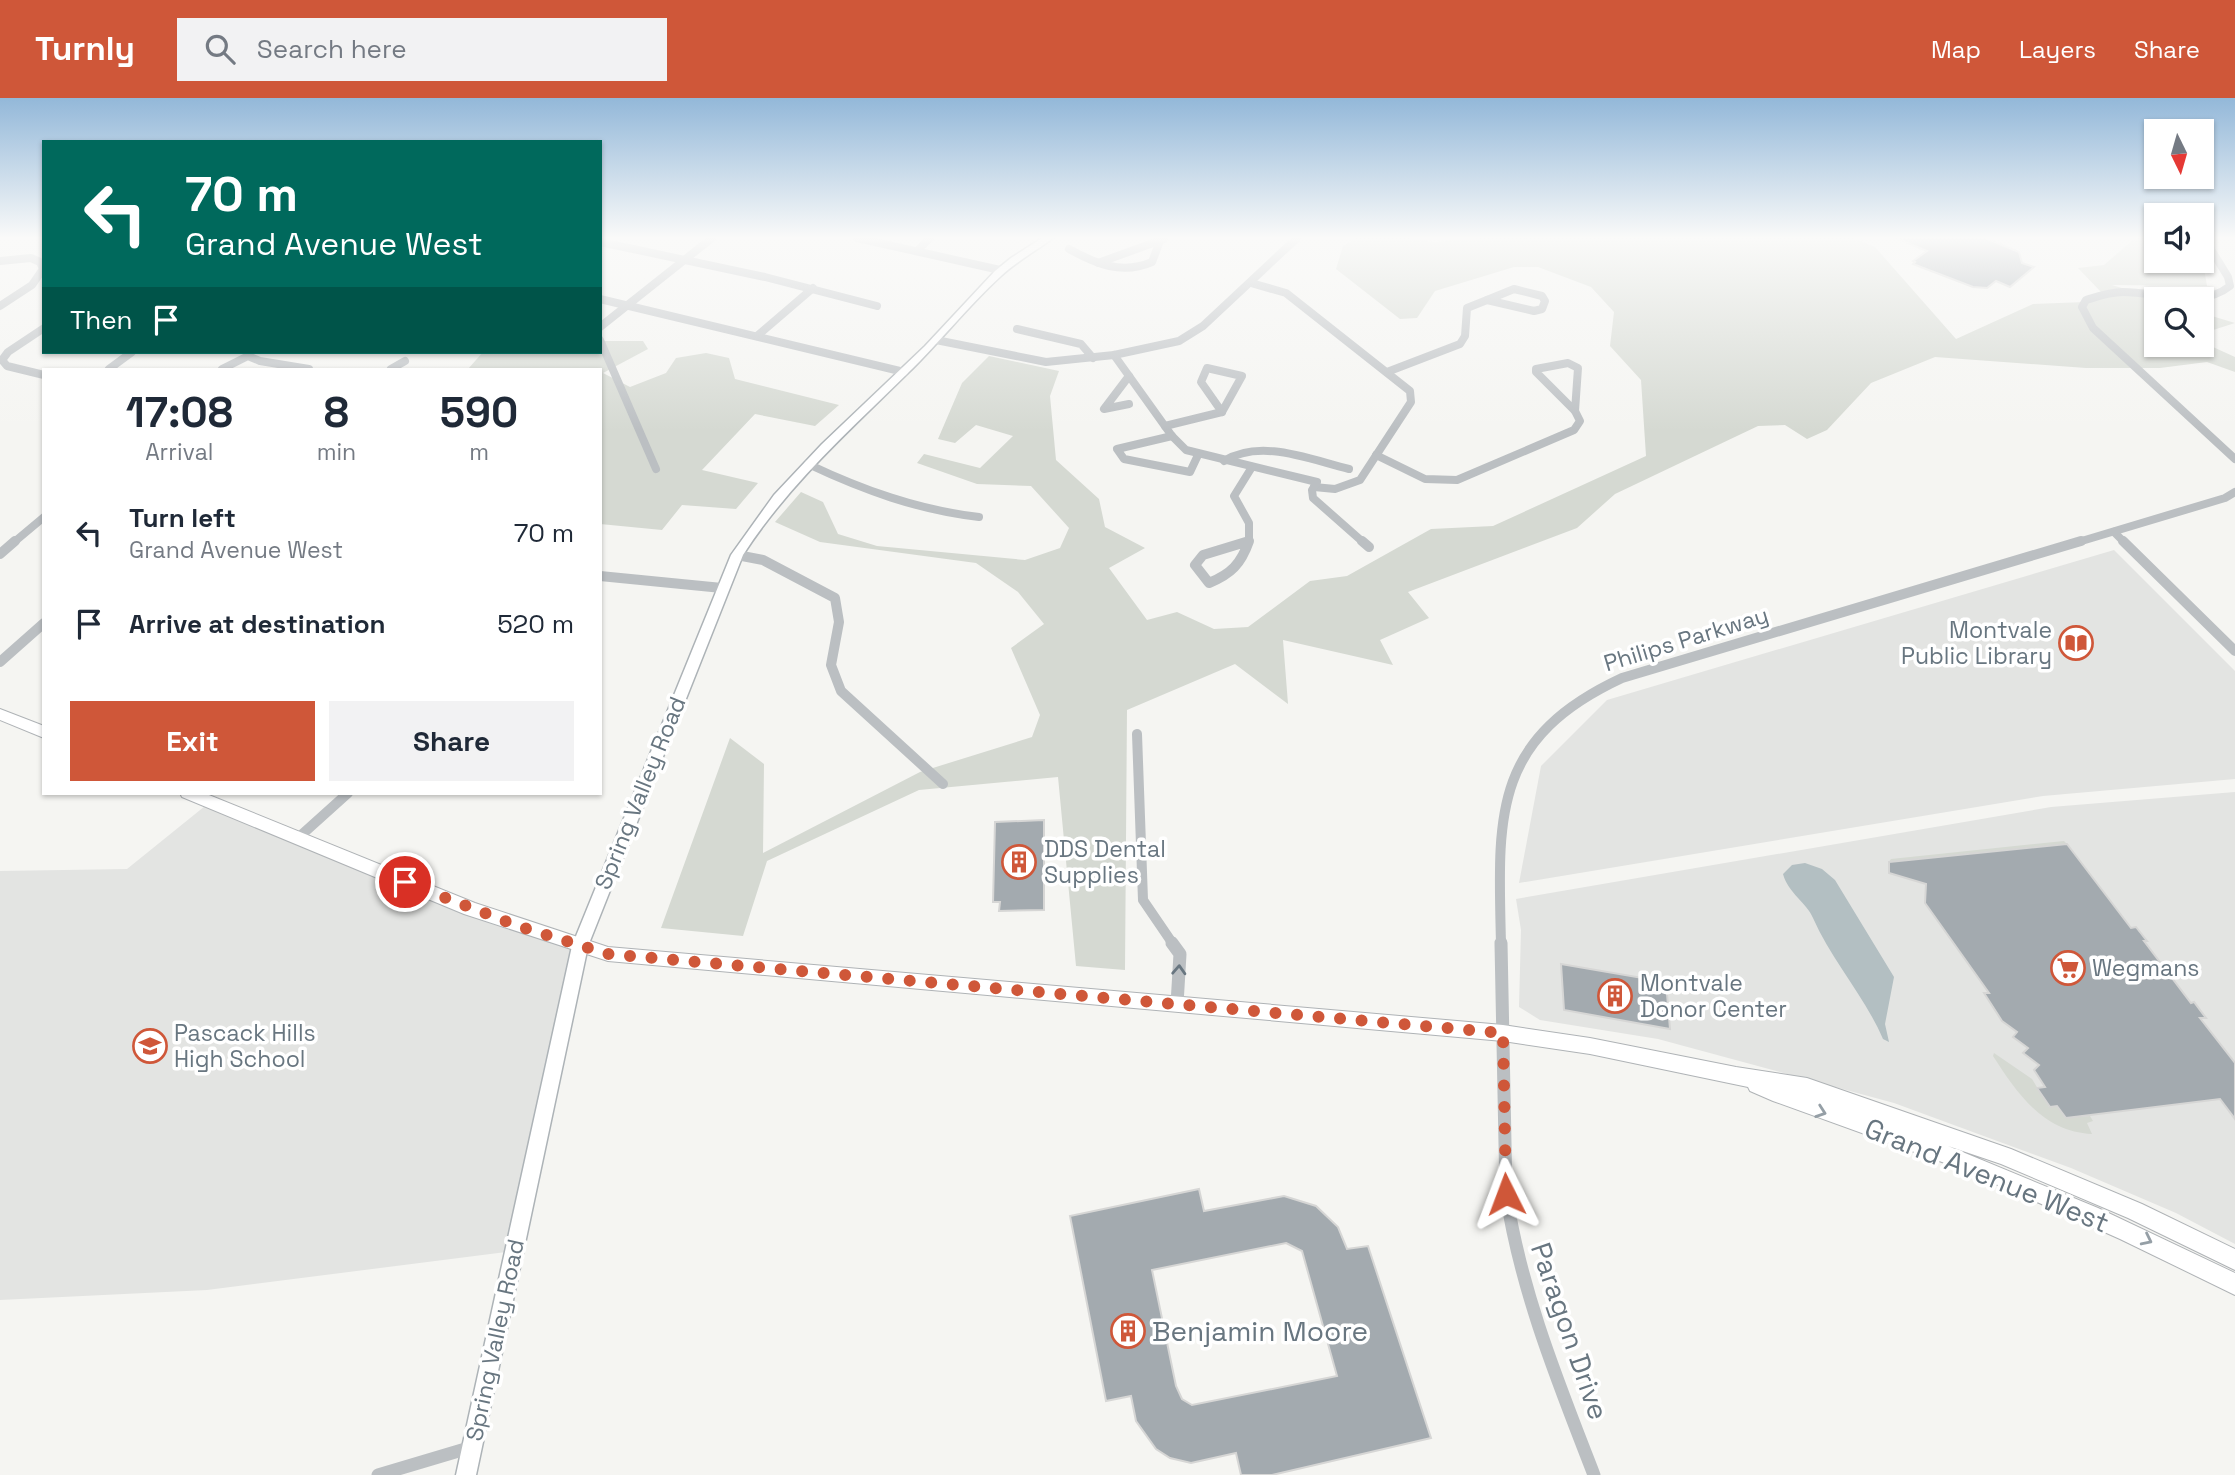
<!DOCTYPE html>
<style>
:root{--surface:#fff;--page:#f2f2f3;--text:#1f2937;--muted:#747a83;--accent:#cf5739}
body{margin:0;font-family:"Space Grotesk",sans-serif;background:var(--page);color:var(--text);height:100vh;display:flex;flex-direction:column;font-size:26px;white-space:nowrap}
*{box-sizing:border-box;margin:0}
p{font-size:23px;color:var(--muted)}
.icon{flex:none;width:38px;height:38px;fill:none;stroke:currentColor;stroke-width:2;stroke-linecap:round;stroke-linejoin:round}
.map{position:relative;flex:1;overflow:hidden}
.details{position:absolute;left:42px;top:270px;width:560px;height:427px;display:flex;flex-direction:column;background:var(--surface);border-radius:0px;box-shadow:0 2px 5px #0004}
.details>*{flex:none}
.banner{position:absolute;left:42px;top:42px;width:560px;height:214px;border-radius:0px;box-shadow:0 2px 5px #0004;background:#00695c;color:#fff;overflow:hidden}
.needle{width:46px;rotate:175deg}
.fabs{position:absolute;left:2144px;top:21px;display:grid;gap:14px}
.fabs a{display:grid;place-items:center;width:70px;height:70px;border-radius:0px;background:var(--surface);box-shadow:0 2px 5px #0004;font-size:35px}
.pin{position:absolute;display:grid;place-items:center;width:60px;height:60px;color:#fff;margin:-30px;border:4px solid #fff;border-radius:50%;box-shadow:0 2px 7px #0007}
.me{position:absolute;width:77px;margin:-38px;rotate:357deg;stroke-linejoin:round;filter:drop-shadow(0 0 5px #0008)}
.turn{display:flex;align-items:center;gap:24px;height:147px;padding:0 28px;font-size:32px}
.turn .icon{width:91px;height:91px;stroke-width:2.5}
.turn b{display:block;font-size:49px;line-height:60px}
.then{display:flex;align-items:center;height:66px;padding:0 28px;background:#0003;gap:14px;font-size:26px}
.eta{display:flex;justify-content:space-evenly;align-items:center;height:119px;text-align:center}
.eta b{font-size:42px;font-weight:600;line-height:49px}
.button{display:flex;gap:14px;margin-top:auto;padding:14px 28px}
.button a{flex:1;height:80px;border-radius:0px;background:var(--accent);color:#fff;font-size:28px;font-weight:600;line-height:80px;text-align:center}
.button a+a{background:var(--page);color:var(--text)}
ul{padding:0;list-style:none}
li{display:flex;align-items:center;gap:21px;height:91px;padding:0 28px}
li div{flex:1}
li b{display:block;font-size:26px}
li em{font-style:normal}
header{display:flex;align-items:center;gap:42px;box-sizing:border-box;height:98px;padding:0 35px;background:var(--accent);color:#fff}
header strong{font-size:33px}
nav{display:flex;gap:38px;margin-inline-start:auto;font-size:24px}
.search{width:490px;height:63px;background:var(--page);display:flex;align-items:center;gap:18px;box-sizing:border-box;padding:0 24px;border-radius:0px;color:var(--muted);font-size:26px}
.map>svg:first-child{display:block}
.built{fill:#e3e4e2}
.green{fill:#d5d9d2}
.water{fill:#b3bfc2}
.building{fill:#a3aaaf;stroke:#d6d6d5;stroke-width:2;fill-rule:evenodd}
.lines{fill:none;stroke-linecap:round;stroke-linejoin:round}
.secondary-casing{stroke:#adb3b7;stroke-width:3}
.primary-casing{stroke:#afb3b6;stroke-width:2}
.street-far2{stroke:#bbbfc2;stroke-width:8}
.street-far1{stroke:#bbbfc2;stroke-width:10}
.street{stroke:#bbbfc2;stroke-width:13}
.secondary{fill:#fff;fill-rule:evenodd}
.primary{fill:#fff;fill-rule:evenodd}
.oneway{stroke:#687680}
.oneway2{stroke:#959fa6}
.route{stroke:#cf5739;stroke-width:12;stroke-dasharray:0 21.6}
.labels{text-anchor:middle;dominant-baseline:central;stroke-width:7;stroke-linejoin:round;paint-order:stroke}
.poi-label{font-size:23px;fill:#687680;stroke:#fff;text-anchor:start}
.street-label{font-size:23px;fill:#687680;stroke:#fff}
.near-street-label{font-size:28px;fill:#687680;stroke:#fff}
.near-poi-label{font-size:28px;fill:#687680;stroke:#fff;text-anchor:start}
</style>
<header>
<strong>Turnly</strong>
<div class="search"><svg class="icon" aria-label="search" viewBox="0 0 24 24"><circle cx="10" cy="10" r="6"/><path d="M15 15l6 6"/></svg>Search here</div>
<nav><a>Map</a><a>Layers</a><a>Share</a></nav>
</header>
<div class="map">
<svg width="2235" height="1377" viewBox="0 0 2235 1377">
<rect width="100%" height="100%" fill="#f5f5f2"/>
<g class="built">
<path d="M2114,452L2235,573V681L2043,698L1519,785L1541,668L1607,602Z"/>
<path d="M2235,694V1146L2176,1115L2071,1070L1894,1005L1658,941L1540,922L1519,909L1521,832L1516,801L2051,709Z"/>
<path d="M210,704L580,848L514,1153L207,1192L0,1202V773L127,771Z"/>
</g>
<g class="green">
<path d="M1357,140H1409L1434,144L1480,140H1854L1875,149L1956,241L2033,206L2085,204L2101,194L2078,170L2104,167L2135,140H2156V163H2202V158L2207,188L2112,187L2158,201L2156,247H2202V215L2235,225L2210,233L2213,249L2235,259V274L2207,264L2160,270H2086L1935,259L1871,285L1827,332L1807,341L1785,327L1758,328L1615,396L1577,430L1408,494L1429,520L1380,542L1393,567L1283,542L1288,606L1235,566L1127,612L1125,872L1076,868L1058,679L919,692L767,763L743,838L661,830L730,640L764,666L763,755L920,674L1032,639L1040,617L1011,550L1044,526L1018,494L976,465L820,444L775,424L801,394L823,404L838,436L877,448L1025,462L1060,450L1069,430L1031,388L977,386L917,365L924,356L980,370L1013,338L976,327L955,345L938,341L962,285L989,258L1059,273L1050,298L1056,362L1099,401L1105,429L1145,450L1109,470L1147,522L1177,514L1214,531L1248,529L1310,483L1347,478L1431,431L1493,428L1646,358L1641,282L1610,248L1614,214L1591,189L1538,169H1514L1435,193L1417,220L1400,221L1336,171L1343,148Z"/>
<path d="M600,243H643L648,251L603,275L630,289L666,275L676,260L706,255L729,260L735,281L839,307L815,328L755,316L702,372L758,385L736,411L682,407L662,432L600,426V271H468L483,254H600Z"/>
<path d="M2064,743L2067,746L1889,764L1891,761Z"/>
<path d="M1994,955L2032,981L2049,1009L2057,1008L2065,1020L2090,1018L2093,1023L2087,1025L2092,1036C2043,1034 2017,995 1993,958Z"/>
</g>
<path class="water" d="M1805,765L1822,771L1835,782L1894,879L1885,926L1889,944L1883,941C1865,899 1832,863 1813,820C1807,805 1788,795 1783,776L1792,767Z"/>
<g class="building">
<path d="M1896,140H1985L2019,154L2022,165L2034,169L2010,189L1996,183L1987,190L1973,189L1913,166L1915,164L1913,163L1927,153Z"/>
<path d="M1044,722V812L999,813L1000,804H993L995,724Z"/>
<path d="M2067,746L2131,830L2136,829L2147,843H2144L2191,905L2194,904L2206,920H2200L2235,965V1021L2220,1001L2066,1020L2057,1008L2050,1009L2037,990L2045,989L2034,972L2039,967L2023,955L2028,950L2013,939L2017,934L2002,923L1984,895H1989L1925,805L1926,786L1889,775V764Z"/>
<path d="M1561,866L1666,884L1670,931L1564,912Z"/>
<path d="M1199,1091L1204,1113L1284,1098L1316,1108L1338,1129L1347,1151L1368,1148L1431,1340L1272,1377H1241L1236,1355L1191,1365L1170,1360L1156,1351L1136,1323L1131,1298L1106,1303L1070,1118ZM1286,1145L1302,1153L1337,1278L1192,1307L1182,1301L1176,1288L1152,1172Z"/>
</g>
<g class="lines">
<g class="secondary-casing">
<path id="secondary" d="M1042,140H1053C1036,153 1017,163 1001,178C968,208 940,244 908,275C849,333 788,387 743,457L588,848L476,1377H456L572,848L731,457L774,397L822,346L925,248L995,173L1011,160Z"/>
</g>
<g class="primary-casing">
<g id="primary">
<path d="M0,611L44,628V640L0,622Z"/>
<path d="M180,695H204L475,805L608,849L1503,927L1590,940L1736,969L1807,980L2011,1051L2142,1106L2235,1151V1172L2128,1120L2001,1066L1948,1048L2098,1110L2235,1175V1197L2120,1141L2010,1092L1942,1064L1773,1003L1750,993L1748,989L1590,956L1503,943L608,863L464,816L182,699Z"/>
</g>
</g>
<g class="street-far2">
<path d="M857,140L1000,172"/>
<path d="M2204,140L2228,179L2230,188C2200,212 2158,194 2123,194C2110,194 2099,198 2086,202L2082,209L2093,230L2235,361"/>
<path d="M600,144L765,179L877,208"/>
<path d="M1069,151C1096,166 1122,177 1152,164L1160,143"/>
<path d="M917,153L930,140"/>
<path d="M0,163L31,160L40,164L43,171L32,187L0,208"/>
<path d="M1098,165L1164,141"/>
<path d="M1251,185L1286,195L1410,293L1411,304L1360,382L1335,391L1314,389"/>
<path d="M1514,191L1542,198L1545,203L1542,211L1534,213L1487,202Z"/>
<path d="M600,201L904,274"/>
<path d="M600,229L712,140"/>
<path d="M44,230L8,254L2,262L7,268L44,277"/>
<path d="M1017,231L1081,246L1093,260"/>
<path d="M757,238L813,190"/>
<path d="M600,242L656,371"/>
<path d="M936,242L1046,264L1114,257L1179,243L1203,228L1297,140"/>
<path d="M1114,257L1172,338L1186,352L1317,384L1312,392L1313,400L1364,445"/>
<path d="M1568,265L1578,270L1575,313L1536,274V271Z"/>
<path d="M1207,270L1242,278L1222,314L1201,284Z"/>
<path d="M109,271L132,254"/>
<path d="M222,271L248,258L260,263L309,271"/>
<path d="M391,271L405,263"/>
<path d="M1387,274L1460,246L1465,238L1467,210L1487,202"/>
<path d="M1129,278L1104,311L1129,306"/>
<path d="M1165,328L1222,314"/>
<path d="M1172,338L1117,351L1124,361L1190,374L1198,357"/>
<path d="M1376,357L1425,381L1457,382L1574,332L1580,323L1575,313"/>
<path d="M1224,363C1261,340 1311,362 1349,371"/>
<path d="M808,366C863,392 918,412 979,419"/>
<path d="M2114,434L2125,445"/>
<path d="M1249,443V425L1234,398L1252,369"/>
<path d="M13,445L44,419"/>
<path d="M1243,445H1248"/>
<path d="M2075,445L2225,400L2235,394"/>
</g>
<g class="street-far1">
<path d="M1249,443C1241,466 1231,476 1209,485L1195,467L1203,457Z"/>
<path d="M1362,443L1369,449"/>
<path d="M2123,443L2235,553"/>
<path d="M0,456L15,443"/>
<path d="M737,457L763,462L835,500L839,524L831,567L841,593L943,686"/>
<path d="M600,478L722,490"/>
<path d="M0,564L44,525"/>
<path d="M1137,636L1143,802L1173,846"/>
<path d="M298,740L348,695"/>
<path d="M1501,846C1498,719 1491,641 1622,580L2081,443"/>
</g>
<g class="street">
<path d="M1172,845L1180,856L1177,906"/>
<path d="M1501,845L1506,1095C1521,1194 1558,1284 1594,1377"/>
<path d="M378,1377L472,1349"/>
</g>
<use href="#secondary" class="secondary"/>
<use href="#primary" class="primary"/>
</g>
<defs><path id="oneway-chevron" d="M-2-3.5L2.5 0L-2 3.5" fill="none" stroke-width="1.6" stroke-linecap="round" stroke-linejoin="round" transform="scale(1.75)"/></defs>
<use class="oneway" href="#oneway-chevron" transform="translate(1179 872) rotate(-87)"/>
<g class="oneway2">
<use href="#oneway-chevron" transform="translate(1821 1014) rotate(19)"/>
<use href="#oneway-chevron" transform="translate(2147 1142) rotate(26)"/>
</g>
<linearGradient id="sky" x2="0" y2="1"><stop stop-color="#93b8d9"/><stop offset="0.42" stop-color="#fafaf9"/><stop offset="1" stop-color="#fafaf9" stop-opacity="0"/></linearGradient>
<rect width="2235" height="333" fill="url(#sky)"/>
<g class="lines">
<path class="route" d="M405,784L518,828L608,856L1503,935L1506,1096"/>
</g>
<defs>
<g id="library-ring" transform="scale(1.75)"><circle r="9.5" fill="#fff" stroke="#cf5739" stroke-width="1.5"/><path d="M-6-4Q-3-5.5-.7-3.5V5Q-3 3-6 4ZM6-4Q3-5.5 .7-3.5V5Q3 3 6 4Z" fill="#cf5739"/></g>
<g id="building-ring" transform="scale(1.75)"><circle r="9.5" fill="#fff" stroke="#cf5739" stroke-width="1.5"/><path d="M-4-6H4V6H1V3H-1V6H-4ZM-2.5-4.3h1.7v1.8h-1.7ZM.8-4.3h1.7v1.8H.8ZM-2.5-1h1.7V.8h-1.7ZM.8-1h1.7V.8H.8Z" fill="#cf5739"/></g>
<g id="supermarket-ring" transform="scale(1.75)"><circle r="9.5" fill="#fff" stroke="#cf5739" stroke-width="1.5"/><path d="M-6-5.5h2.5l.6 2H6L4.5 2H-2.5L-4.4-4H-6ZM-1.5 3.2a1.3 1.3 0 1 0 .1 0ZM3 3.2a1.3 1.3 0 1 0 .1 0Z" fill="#cf5739"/></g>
<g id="school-ring" transform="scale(1.75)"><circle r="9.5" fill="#fff" stroke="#cf5739" stroke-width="1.5"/><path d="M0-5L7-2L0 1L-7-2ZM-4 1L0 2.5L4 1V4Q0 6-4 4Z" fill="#cf5739"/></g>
</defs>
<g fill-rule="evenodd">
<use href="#library-ring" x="2076" y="545"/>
<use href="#building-ring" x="1019" y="764"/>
<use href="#supermarket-ring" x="2068" y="870"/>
<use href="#building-ring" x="1615" y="898"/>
<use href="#school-ring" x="150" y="948"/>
<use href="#building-ring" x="1128" y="1233"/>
</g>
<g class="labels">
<g class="poi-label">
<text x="2052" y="532" text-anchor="end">Montvale<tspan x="2052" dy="26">Public Library</tspan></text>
<text x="1044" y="751">DDS Dental<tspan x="1044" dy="26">Supplies</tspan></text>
<text x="2092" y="870">Wegmans</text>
<text x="1640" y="885">Montvale<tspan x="1640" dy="26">Donor Center</tspan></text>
<text x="174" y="935">Pascack Hills<tspan x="174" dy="26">High School</tspan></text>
</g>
<g class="street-label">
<text transform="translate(1686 541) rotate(-17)">Philips Parkway</text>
<text transform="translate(640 695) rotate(-68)">Spring Valley Road</text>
<text transform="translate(495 1242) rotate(-78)">Spring Valley Road</text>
</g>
<g class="near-street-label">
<text transform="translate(1987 1077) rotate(22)">Grand Avenue West</text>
<text transform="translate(1570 1233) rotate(71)">Paragon Drive</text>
</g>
<g class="near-poi-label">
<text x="1152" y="1233">Benjamin Moore</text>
</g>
</g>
</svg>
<div class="fabs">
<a><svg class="needle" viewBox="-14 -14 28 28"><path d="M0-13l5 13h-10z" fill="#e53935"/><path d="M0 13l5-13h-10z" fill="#747a83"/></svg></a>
<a><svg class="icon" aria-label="sound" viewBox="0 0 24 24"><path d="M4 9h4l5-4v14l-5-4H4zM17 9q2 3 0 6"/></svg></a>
<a><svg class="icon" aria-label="search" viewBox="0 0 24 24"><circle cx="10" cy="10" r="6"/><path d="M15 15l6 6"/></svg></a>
</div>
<div class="pin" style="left:405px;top:784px;background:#d93025"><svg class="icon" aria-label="arrive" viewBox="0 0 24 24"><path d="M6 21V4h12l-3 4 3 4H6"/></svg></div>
<svg class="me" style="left:1506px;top:1096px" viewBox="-20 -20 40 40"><path d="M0-17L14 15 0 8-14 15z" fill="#cf5739" stroke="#fff" stroke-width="4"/></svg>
<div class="banner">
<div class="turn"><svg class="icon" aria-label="left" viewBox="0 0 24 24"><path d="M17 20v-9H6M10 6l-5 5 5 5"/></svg><div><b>70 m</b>Grand Avenue West</div></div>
<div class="then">Then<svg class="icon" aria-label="arrive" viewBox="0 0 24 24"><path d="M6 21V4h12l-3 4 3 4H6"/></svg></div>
</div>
<section class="details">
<div class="eta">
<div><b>17:08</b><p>Arrival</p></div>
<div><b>8</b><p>min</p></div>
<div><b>590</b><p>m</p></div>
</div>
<ul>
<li><svg class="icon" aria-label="left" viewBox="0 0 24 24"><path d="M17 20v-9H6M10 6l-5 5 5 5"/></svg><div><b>Turn left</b><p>Grand Avenue West</p></div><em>70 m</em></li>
<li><svg class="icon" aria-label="arrive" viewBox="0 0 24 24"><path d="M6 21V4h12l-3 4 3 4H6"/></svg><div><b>Arrive at destination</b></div><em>520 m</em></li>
</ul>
<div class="button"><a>Exit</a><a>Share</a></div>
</section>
</div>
